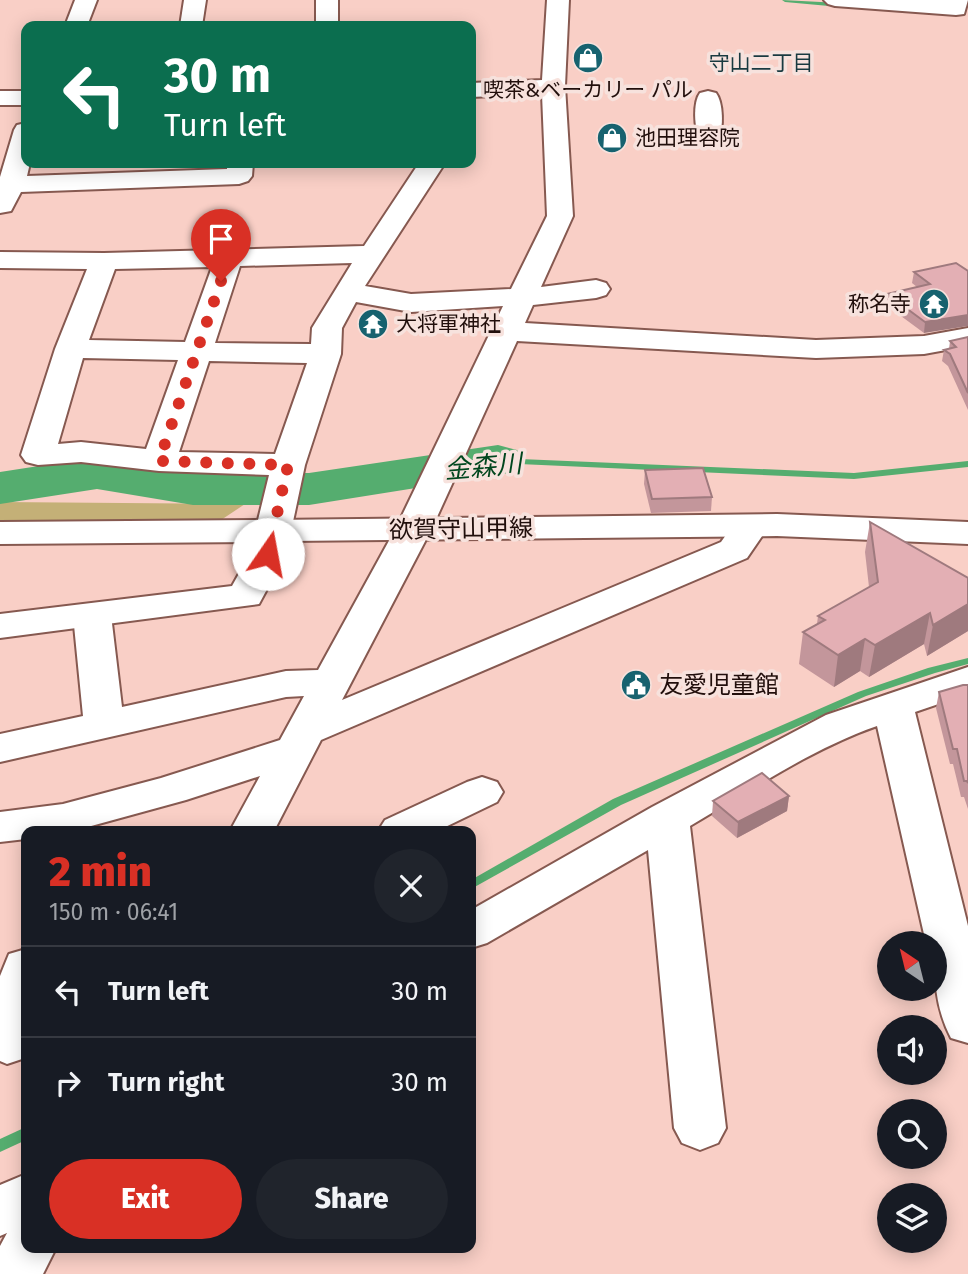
<!DOCTYPE html>
<meta charset="utf-8">
<style>
:root{--surface:#171b24;--page:#20242c;--text:#f1f3f6;--muted:#9ea1a6;--line:#363941;--accent:#d93025}
body{margin:0;font-family:"Fira Sans","Noto Sans JP",sans-serif;background:var(--page);color:var(--text);height:100vh;display:flex;flex-direction:column;font-size:26px;white-space:nowrap}
*{box-sizing:border-box;margin:0}
p{font-size:23px;color:var(--muted)}
.icon{flex:none;width:38px;height:38px;fill:none;stroke:currentColor;stroke-width:2;stroke-linecap:round;stroke-linejoin:round}
.map{position:relative;flex:1;overflow:hidden}
.drawer{position:absolute;left:21px;top:826px;width:455px;height:427px;display:flex;flex-direction:column;background:var(--surface);border-radius:14px;box-shadow:0 4px 18px #0003}
.drawer>*{flex:none}
.banner{position:absolute;left:21px;top:21px;width:455px;height:147px;border-radius:14px;box-shadow:0 4px 18px #0003;background:#0b6e4f;color:#fff;overflow:hidden}
.needle{width:46px;rotate:325deg}
.buttons{position:absolute;left:877px;top:931px;display:grid;gap:14px}
.buttons a{display:grid;place-items:center;width:70px;height:70px;border-radius:50%;background:var(--surface);box-shadow:0 4px 18px #0003;font-size:35px}
.pin{position:absolute;display:grid;place-items:center;width:60px;height:60px;color:#fff;margin:-72px -30px;border-radius:50% 50% 50% 0;rotate:-45deg;box-shadow:0 0 7px #0007}
.pin .icon{rotate:45deg}
.me{position:absolute;width:77px;margin:-38px;rotate:12deg;stroke-linejoin:round;filter:drop-shadow(0 0 5px #0008)}
.turn{display:flex;align-items:center;gap:24px;height:147px;padding:0 28px;font-size:32px}
.turn .icon{width:91px;height:91px;stroke-width:2.5}
.turn b{display:block;font-size:49px;line-height:60px}
.round{display:grid;place-items:center;flex:none;width:74px;height:74px;border-radius:37px;background:var(--page)}
.head{display:flex;align-items:center;justify-content:space-between;height:119px;padding:0 28px}
h1{font-size:42px;font-weight:800;line-height:52px;color:var(--accent)}
.button{display:flex;gap:14px;margin-top:auto;padding:14px 28px}
.button a{flex:1;height:80px;border-radius:42px;background:var(--accent);color:#fff;font-size:28px;font-weight:800;line-height:80px;text-align:center}
.button a+a{background:var(--page);color:var(--text)}
ul{padding:0;list-style:none}
li{display:flex;align-items:center;gap:21px;height:91px;padding:0 28px;border-top:2px solid var(--line)}
li div{flex:1}
li b{display:block;font-size:26px}
li em{font-style:normal}
.map>svg:first-child{display:block}
.green{fill:#c4b077}
.lines{fill:none;stroke-linecap:round;stroke-linejoin:round}
.stream{fill:#55ad6f;fill-rule:evenodd}
.river{fill:#55ad6f;fill-rule:evenodd}
.minor-casing{stroke:#865950;stroke-width:4}
.major-casing{stroke:#865950;stroke-width:4}
.minor{fill:#fff;fill-rule:evenodd}
.major{fill:#fff;fill-rule:evenodd}
.wall{fill:#c3969b}
.shaded-wall{fill:#9f7a7e}
.building{fill:#e3afb4;stroke:#9f7a7e;stroke-width:2}
.route{stroke:#d93025;stroke-width:12;stroke-dasharray:0 21.6}
.labels{text-anchor:middle;dominant-baseline:central;stroke-width:7;stroke-linejoin:round;paint-order:stroke}
.far-neighbourhood-label{font-size:21px;fill:#193a40;stroke:#f7e2dd}
.far-poi-label{font-size:21px;fill:#210f0c;stroke:#f7e2dd;text-anchor:start}
.street-label{font-size:24px;fill:#210f0c;stroke:#f7e2dd}
.poi-label{font-size:24px;fill:#210f0c;stroke:#f7e2dd;text-anchor:start}
.water-label{font-size:26px;font-style:italic;fill:#00461e;stroke:#f7e2dd}
</style>
<div class="map">
<svg width="968" height="1274" viewBox="0 0 968 1274">
<rect width="100%" height="100%" fill="#f9cfc6"/>
<path class="green" d="M0,502L245,504L221,520L0,521Z"/>
<g class="lines">
<g class="stream">
<path d="M782,0L840,3L843,5L840,7L785,2Z"/>
<path d="M498,458L854,473L968,461V467L854,479L495,463L493,461Z"/>
<path d="M968,658V664L935,673L866,696L621,805L471,889V880L613,799L858,692L928,668Z"/>
<path d="M26,1127V1140L0,1152V1139Z"/>
</g>
<path class="river" d="M498,445L517,450L525,461L517,472L309,505H193L97,489L0,504V472L97,457L193,473H309Z"/>
<g class="minor-casing">
<g id="minor">
<path d="M75,0H97L87,26H65Z"/>
<path d="M184,0H206L202,26H180Z"/>
<rect x="316" y="0" width="22" height="26"/>
<path d="M547,0H569L565,86L573,216L541,287L596,280L606,283L610,289L606,295L596,298L533,305L525,323L816,340L924,336L968,328V346L924,354L816,358L517,341L432,528L342,700L721,542L738,518L751,515L764,518L769,526L747,558L321,740L274,831H230L260,776L186,800L73,831H26V839L0,842V812L63,804L161,778L280,740L304,696L286,697L0,762V734L83,716L73,615L79,607L92,604L105,607L111,615L122,707L286,671L318,670L396,528L503,306L411,312L356,302L342,328L341,354L305,465L291,531L286,539L273,542L0,544V522L258,520L269,475L159,471L81,462L38,465L26,462L21,455L55,349L87,269L0,268V252L104,253L364,246L419,163H445L365,286L411,294L511,289L547,216L542,94L471,97V83L542,80ZM352,263L312,328L311,344L215,343L240,266ZM212,267L185,342L89,340L115,269ZM83,358L178,360L146,449L81,442L58,444ZM209,361L307,363L275,454L179,452Z"/>
<path d="M824,0H968L964,14L956,15L835,6L828,4Z"/>
<rect x="0" y="91" width="26" height="14"/>
<path d="M708,91L716,93C723,102 724,129 718,138L709,140L700,138C694,129 693,102 700,93Z"/>
<path d="M26,123V163H30L27,176L227,169V163H253L252,176L248,181L239,184L21,192L11,211L0,213V177L14,130L17,125Z"/>
<path d="M968,667V694L915,712L968,926V1043L951,1038C935,1008 934,976 934,943H926L877,726C811,749 750,791 690,826L726,1128L718,1143L700,1150L682,1143L674,1128L648,850L487,943L471,948V910L652,807L826,715Z"/>
<path d="M482,777L497,782L503,792L497,802L437,831H378L385,820L467,782Z"/>
<path d="M26,949V1055L25,1058L7,1064L0,1061V976L9,954Z"/>
<path d="M26,1174V1248H56L43,1274H0V1246L7,1233L0,1236V1185Z"/>
</g>
</g>
<g class="major-casing">
<path id="major" d="M777,514L968,522V544L777,536L289,541L286,554L259,604L0,638V614L232,586L250,554L255,531L260,523L273,520Z"/>
</g>
<use href="#minor" class="minor"/>
<use href="#major" class="major"/>
</g>
<g class="wall">
<path d="M956,263L924,333L886,305L887,294L917,287L912,283L914,272Z"/>
<path d="M968,337V410L948,366L942,361L944,350L949,349L950,341Z"/>
<path d="M645,470L712,497L711,511L651,513L644,484Z"/>
<path d="M870,522L968,578V631L927,656L924,644L869,677L860,671L834,687L799,664L803,632L817,624L818,616L869,587L865,552Z"/>
<path d="M968,685V809L964,797H961L953,764H950L936,708L939,692Z"/>
<path d="M789,796L787,811L737,838L712,816L713,801Z"/>
</g>
<g class="shaded-wall">
<path d="M968,315V326L924,333L925,322Z"/>
<path d="M968,604V631L927,656L933,625Z"/>
<path d="M930,613L924,644L869,677L875,645Z"/>
<path d="M865,639L860,671L834,687L838,655Z"/>
<path d="M789,796L787,811L737,838L738,822Z"/>
</g>
<g class="building">
<path d="M956,263L968,271V315L925,322L887,294L930,284L914,272Z"/>
<path d="M968,337V393L950,354L944,350L956,347L950,341Z"/>
<path d="M703,468L712,497L652,499L645,470Z"/>
<path d="M870,522L968,578V604L933,625L930,613L875,645L865,639L838,655L803,632L825,620L818,616L878,582Z"/>
<path d="M963,685H968V783L967,781H964L957,749H953L939,692Z"/>
<path d="M762,773L789,796L738,822L713,801Z"/>
</g>
<g class="lines">
<path class="route" d="M221,281L159,461L288,465L268,554"/>
</g>
<defs>
<g id="shop-disc" transform="scale(1.575)"><circle r="9.5" fill="#17626f" stroke="#f7e2dd"/><path d="M-5-2.5h2.3a2.7 3.5 0 0 1 5.4 0H5L5.5 6h-11ZM-1.5-2.5h3a1.5 2.3 0 0 0-3 0Z" fill="#fff"/></g>
<g id="temple-disc" transform="scale(1.575)"><circle r="9.5" fill="#17626f" stroke="#f7e2dd"/><path d="M0-6L5-2H3V0L6.5 2.5H4V6H1.5V3h-3V6H-4V2.5H-6.5L-3 0V-2H-5Z" fill="#fff"/></g>
<g id="civic-disc" transform="scale(1.575)"><circle r="9.5" fill="#17626f" stroke="#f7e2dd"/><path d="M-.6-6.5H3V-4.5H.6V-3L4-1V1h2V6H-6V1h2V-1L-.6-3ZM-1.2 2.5V6h2.4V2.5Z" fill="#fff"/></g>
</defs>
<g fill-rule="evenodd">
<use href="#shop-disc" x="588" y="58"/>
<use href="#shop-disc" x="612" y="138"/>
<use href="#temple-disc" x="934" y="304"/>
<use href="#temple-disc" x="373" y="324"/>
<use href="#civic-disc" x="636" y="685"/>
</g>
<g class="labels">
<g class="far-neighbourhood-label">
<text x="761" y="63">守山二丁目</text>
</g>
<g class="far-poi-label">
<text x="588" y="90" text-anchor="middle">喫茶&amp;ベーカリー パル</text>
<text x="635" y="138">池田理容院</text>
<text x="911" y="304" text-anchor="end">称名寺</text>
<text x="396" y="324">大将軍神社</text>
</g>
<g class="street-label">
<text transform="translate(461 529) rotate(-1)">欲賀守山甲線</text>
</g>
<g class="poi-label">
<text x="659" y="685">友愛児童館</text>
</g>
<g class="water-label">
<text transform="translate(483 467) rotate(-5)">金森川</text>
</g>
</g>
</svg>
<div class="buttons">
<a><svg class="needle" viewBox="-14 -14 28 28"><path d="M0-13l5 13h-10z" fill="#e53935"/><path d="M0 13l5-13h-10z" fill="#9ea1a6"/></svg></a>
<a><svg class="icon" aria-label="sound" viewBox="0 0 24 24"><path d="M4 9h4l5-4v14l-5-4H4zM17 9q2 3 0 6"/></svg></a>
<a><svg class="icon" aria-label="search" viewBox="0 0 24 24"><circle cx="10" cy="10" r="6"/><path d="M15 15l6 6"/></svg></a>
<a><svg class="icon" aria-label="layers" viewBox="0 0 24 24"><path d="M12 4l9 5-9 5-9-5zM3 14l9 5 9-5"/></svg></a>
</div>
<div class="pin" style="left:221px;top:281px;background:#d93025"><svg class="icon" aria-label="arrive" viewBox="0 0 24 24"><path d="M6 21V4h12l-3 4 3 4H6"/></svg></div>
<svg class="me" style="left:268px;top:554px" viewBox="-20 -20 40 40"><circle r="19" fill="#fff"/><path d="M0-13L10 11 0 6-10 11z" fill="#d93025"/></svg>
<div class="banner">
<div class="turn"><svg class="icon" aria-label="left" viewBox="0 0 24 24"><path d="M17 20v-9H6M10 6l-5 5 5 5"/></svg><div><b>30 m</b>Turn left</div></div>
</div>
<section class="drawer">
<div class="head"><div><h1>2 min</h1><p>150 m · 06:41</p></div><a class="round"><svg class="icon" aria-label="close" viewBox="0 0 24 24"><path d="M6 6l12 12M18 6L6 18"/></svg></a></div>
<ul>
<li><svg class="icon" aria-label="left" viewBox="0 0 24 24"><path d="M17 20v-9H6M10 6l-5 5 5 5"/></svg><div><b>Turn left</b></div><em>30 m</em></li>
<li><svg class="icon" aria-label="right" viewBox="0 0 24 24"><path d="M7 20v-9h11M14 6l5 5-5 5"/></svg><div><b>Turn right</b></div><em>30 m</em></li>
</ul>
<div class="button"><a>Exit</a><a>Share</a></div>
</section>
</div>
